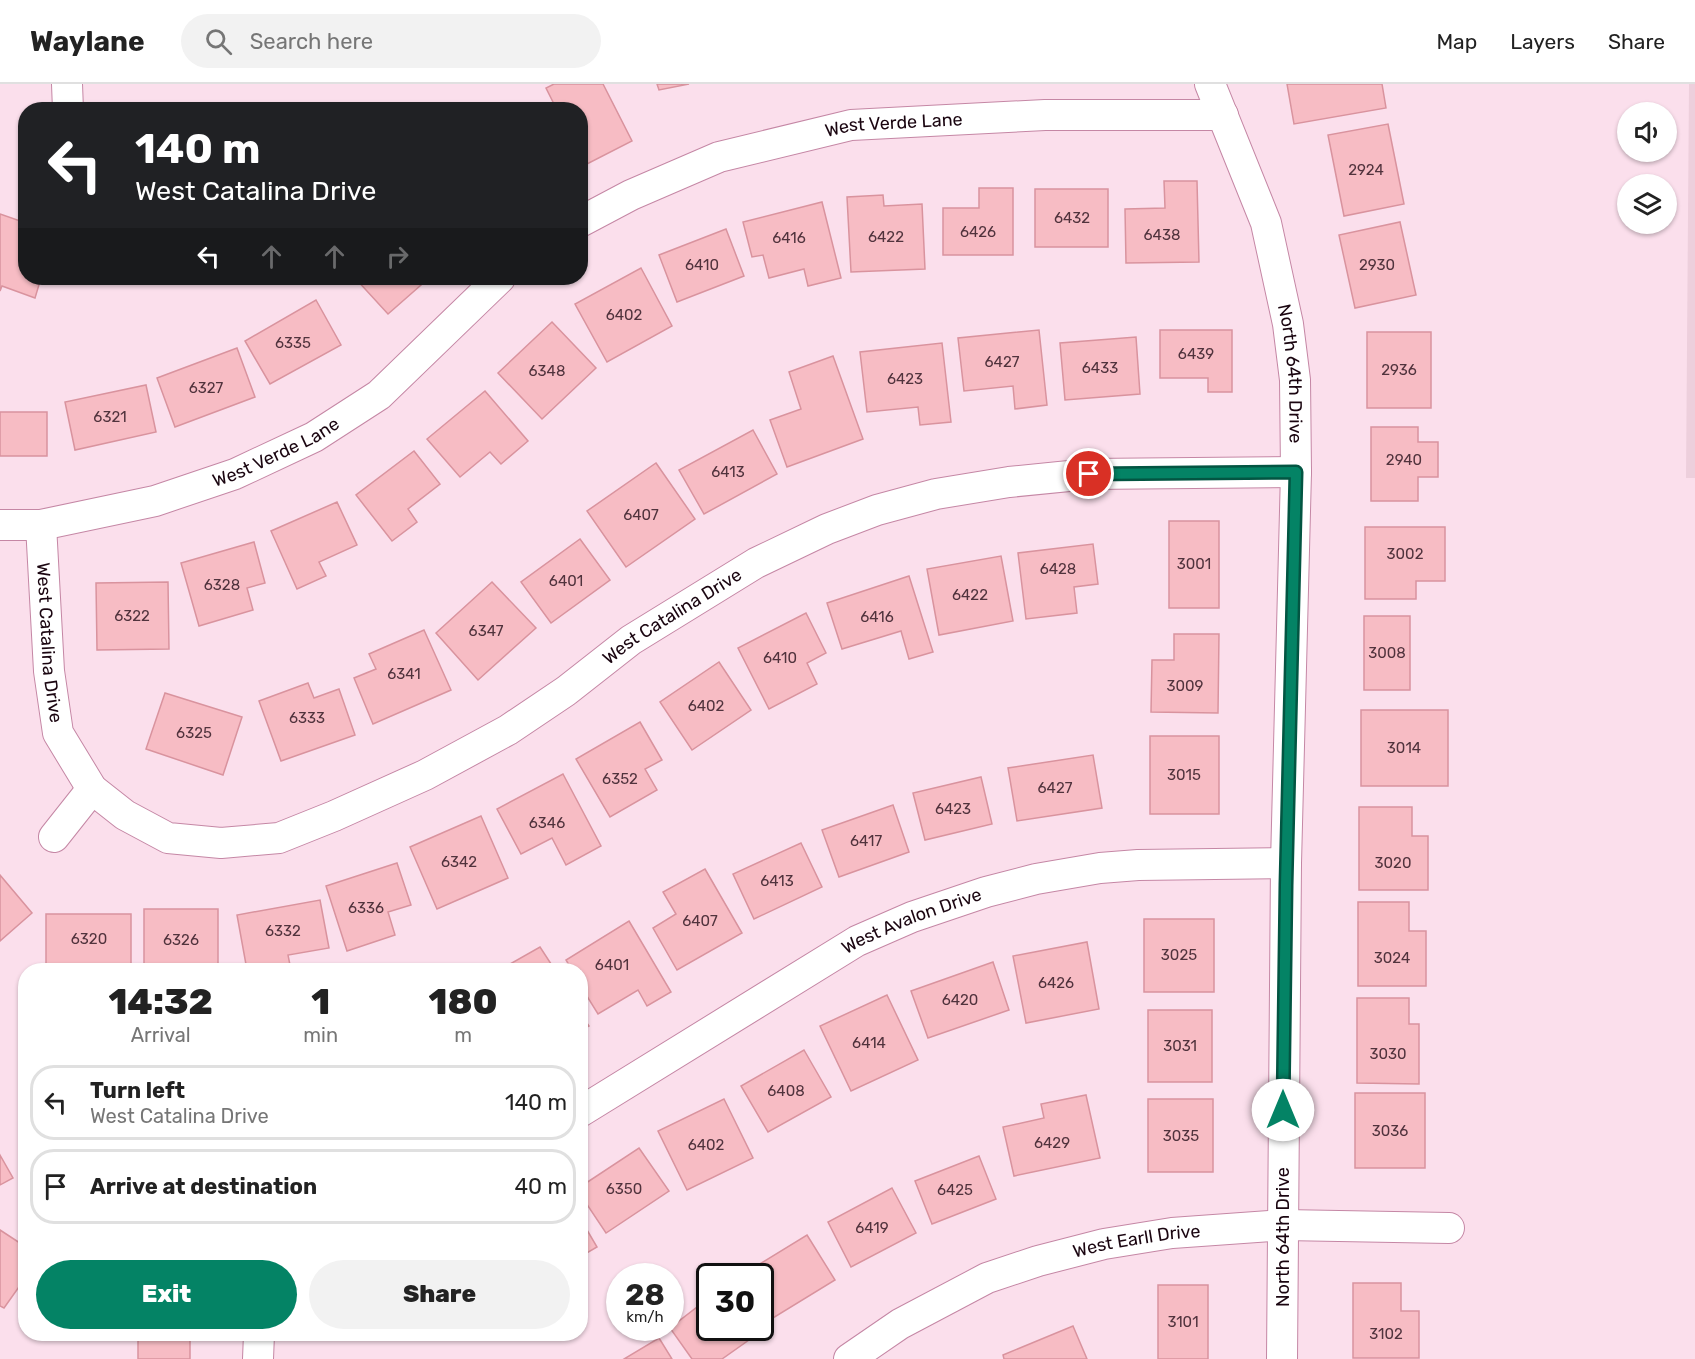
<!DOCTYPE html>
<style>
:root{--surface:#fff;--page:#f2f2f2;--text:#222;--muted:#767676;--line:#e0e0e0;--accent:#048365}
body{margin:0;font-family:Rubik,sans-serif;background:var(--page);color:var(--text);height:100vh;display:flex;flex-direction:column;font-size:22px;white-space:nowrap}
*{box-sizing:border-box;margin:0}
p{font-size:20px;color:var(--muted)}
.icon{flex:none;width:33px;height:33px;fill:none;stroke:currentColor;stroke-width:2;stroke-linecap:round;stroke-linejoin:round}
.map{position:relative;flex:1;overflow:hidden}
.details{position:absolute;left:18px;top:879px;width:570px;height:378px;display:flex;flex-direction:column;background:var(--surface);border-radius:24px;box-shadow:0 2px 4px #0004}
.details>*{flex:none}
.top-card{position:absolute;left:18px;top:18px;width:570px;height:183px;border-radius:24px;box-shadow:0 2px 4px #0004;background:#202124;color:#fff;overflow:hidden}
.controls{position:absolute;left:1617px;top:18px;display:grid;gap:12px}
.controls a{display:grid;place-items:center;width:60px;height:60px;border-radius:50%;background:var(--surface);box-shadow:0 2px 4px #0004;font-size:30px}
.speed{position:absolute;left:606px;top:1179px;display:flex;gap:12px;font-size:30px;font-weight:700;text-align:center}
.speed>*{display:grid;place-content:center;width:78px;height:78px;border-radius:50%;background:var(--surface);box-shadow:0 2px 4px #0004;line-height:1}
.speed small{font-size:15px;font-weight:400}
.speed .limit{border:3px solid #111;border-radius:9px;background:#fff;color:#111}
.pin{position:absolute;display:grid;place-items:center;width:51px;height:51px;color:#fff;margin:-26px;border:3px solid #fff;border-radius:50%;box-shadow:0 2px 6px #0007}
.me{position:absolute;width:66px;margin:-33px;rotate:0deg;stroke-linejoin:round;filter:drop-shadow(0 0 4px #0008)}
.turn{display:flex;align-items:center;gap:21px;height:126px;padding:0 18px;font-size:27px}
.turn .icon{width:78px;height:78px;stroke-width:2.5}
.turn b{display:block;font-size:42px;line-height:51px}
.lanes{display:flex;align-items:center;height:57px;padding:0 18px;background:#0003;justify-content:center;gap:30px;direction:ltr}
.lanes .off{opacity:.35}
.eta{display:flex;justify-content:space-evenly;align-items:center;height:102px;text-align:center}
.eta b{font-size:36px;font-weight:800;line-height:42px}
.primary-button{display:flex;gap:12px;margin-top:auto;padding:12px 18px}
.primary-button a{flex:1;height:69px;border-radius:36px;background:var(--accent);color:#fff;font-size:24px;font-weight:800;line-height:69px;text-align:center}
.primary-button a+a{background:var(--page);color:var(--text)}
ul{padding:0;list-style:none}
li{display:flex;align-items:center;gap:18px;height:75px;margin:0 12px 9px;padding:0 6px;border:3px solid var(--line);border-radius:24px}
li div{flex:1}
li b{display:block;font-size:22px}
li em{font-style:normal}
header{display:flex;align-items:center;gap:36px;box-sizing:border-box;height:84px;padding:0 30px;background:var(--surface);border-bottom:2px solid var(--line)}
header strong{font-size:28px}
nav{display:flex;gap:33px;margin-inline-start:auto;font-size:21px}
.search{width:420px;height:54px;background:var(--page);display:flex;align-items:center;gap:15px;box-sizing:border-box;padding:0 21px;border-radius:33px;color:var(--muted);font-size:22px}
.map>svg:first-child{display:block}
.built{fill:#edcfdc}
.building{fill:#f7bcc4;stroke:#d9939e;stroke-width:1.5}
.lines{fill:none;stroke-linecap:round;stroke-linejoin:round}
.minor-casing{stroke:#c587a5;stroke-width:32}
.minor{stroke:#fff;stroke-width:30}
.route-casing{stroke:#035542;stroke-width:15}
.route{stroke:#048365;stroke-width:10}
.labels{text-anchor:middle;dominant-baseline:central;stroke-width:4.5;stroke-linejoin:round;paint-order:stroke}
.number-label{font-size:15px;fill:#51333d}
.street-label{font-size:18px;fill:#1a0510;stroke:#fff}
</style>
<header>
<strong>Waylane</strong>
<div class="search"><svg class="icon" aria-label="search" viewBox="0 0 24 24"><circle cx="10" cy="10" r="6"/><path d="M15 15l6 6"/></svg>Search here</div>
<nav><a>Map</a><a>Layers</a><a>Share</a></nav>
</header>
<div class="map">
<svg width="1695" height="1275" viewBox="0 0 1695 1275">
<rect width="100%" height="100%" fill="#fbdfec"/>
<path class="built" d="M1689,0H1695V394H1686Z"/>
<g class="building">
<path d="M554,0H603L632,57L585,81L580,72V26H557L546,4Z"/>
<path d="M657,0H689L659,6Z"/>
<path d="M1287,0H1382L1386,24L1294,40Z"/>
<rect x="163" y="24" width="56" height="2"/>
<path d="M1388,40L1404,120L1344,132L1328,51Z"/>
<path d="M1164,97H1197L1199,178L1126,179L1125,125L1165,124Z"/>
<path d="M979,104H1013V171H943V124H979Z"/>
<rect x="1035" y="105" width="73" height="58"/>
<path d="M883,111L884,122L922,120L925,185L851,188L847,113Z"/>
<path d="M822,118L841,194L808,202L804,185L769,194L763,171L752,173L743,138Z"/>
<path d="M0,130L26,139V194H41L35,214L2,202L0,207Z"/>
<path d="M1400,138L1416,211L1355,224L1339,151Z"/>
<path d="M726,145L744,192L677,218L659,171Z"/>
<path d="M641,184L672,242L607,278L575,220Z"/>
<path d="M355,194H429L388,230Z"/>
<path d="M316,216L341,261L270,300L245,257Z"/>
<path d="M552,238L596,284L542,335L498,289Z"/>
<path d="M1039,246L1047,321L1015,325L1013,302L964,307L958,254Z"/>
<path d="M1160,246H1232V308H1208V294H1160Z"/>
<rect x="1367" y="248" width="64" height="76"/>
<path d="M1136,253L1140,310L1065,316L1060,259Z"/>
<path d="M942,259L951,338L920,341L918,323L867,328L860,268Z"/>
<path d="M237,264L255,313L175,343L157,294Z"/>
<path d="M833,272L863,355L787,383L770,336L801,325L789,288Z"/>
<path d="M146,301L156,348L75,366L65,318Z"/>
<path d="M485,307L528,357L501,380L490,368L460,393L427,355Z"/>
<rect x="0" y="328" width="47" height="44"/>
<path d="M1371,343H1418V358H1438V393H1418V417H1371Z"/>
<path d="M753,346L777,390L704,430L679,386Z"/>
<path d="M414,367L440,400L408,425L417,438L392,457L356,411Z"/>
<path d="M656,379L695,435L626,483L587,427Z"/>
<path d="M337,418L357,461L319,478L326,492L297,505L271,447Z"/>
<rect x="1169" y="437" width="50" height="87"/>
<path d="M1365,443H1445V497H1416V515H1365Z"/>
<path d="M580,455L610,496L551,539L521,498Z"/>
<path d="M254,458L265,499L247,504L253,526L199,542L181,479Z"/>
<path d="M1093,460L1098,500L1074,503L1077,529L1026,535L1018,469Z"/>
<path d="M1001,472L1013,537L939,551L927,485Z"/>
<path d="M909,492L933,568L909,575L901,547L842,565L827,519Z"/>
<path d="M168,498L169,565L97,566L96,499Z"/>
<path d="M492,498L536,544L478,596L436,549Z"/>
<path d="M806,529L826,569L807,579L817,600L769,625L738,564Z"/>
<rect x="1364" y="532" width="46" height="74"/>
<path d="M424,546L451,606L373,640L354,594L376,585L369,570Z"/>
<path d="M1174,550H1219L1218,629L1151,628L1152,576H1174Z"/>
<path d="M719,578L751,626L692,666L660,618Z"/>
<path d="M308,599L314,614L339,605L355,651L281,677L259,617Z"/>
<path d="M165,609L242,633L223,691L146,665Z"/>
<rect x="1361" y="626" width="87" height="76"/>
<path d="M640,638L662,676L645,685L657,706L610,733L576,675Z"/>
<rect x="1150" y="652" width="69" height="78"/>
<path d="M1093,671L1102,724L1017,737L1008,684Z"/>
<path d="M563,690L601,762L566,781L552,754L521,770L497,725Z"/>
<path d="M981,693L992,740L925,756L913,709Z"/>
<path d="M893,721L909,768L839,793L822,746Z"/>
<path d="M1359,723H1412V752H1428V806H1359Z"/>
<path d="M481,732L508,794L437,825L410,763Z"/>
<path d="M801,759L822,803L754,835L733,790Z"/>
<path d="M397,779L411,821L388,828L395,851L347,867L326,802Z"/>
<path d="M705,785L742,849L677,886L653,844L676,830L663,808Z"/>
<path d="M0,791L32,829L0,857Z"/>
<path d="M320,816L329,864L288,871L291,886H247L237,831Z"/>
<path d="M1358,818H1409V847H1426V902H1358Z"/>
<rect x="144" y="825" width="74" height="61"/>
<rect x="46" y="830" width="85" height="50"/>
<rect x="1144" y="835" width="70" height="73"/>
<path d="M629,837L671,908L647,922L638,906L598,930L580,901V886H572L566,876Z"/>
<path d="M1087,858L1099,925L1026,939L1013,872Z"/>
<path d="M540,863L555,886H514L510,880Z"/>
<path d="M993,878L1009,926L928,954L911,907Z"/>
<path d="M887,911L918,976L851,1007L820,942Z"/>
<path d="M1357,914H1409V940H1419V1000L1357,999Z"/>
<rect x="1148" y="926" width="64" height="72"/>
<path d="M580,929L589,942L580,947Z"/>
<path d="M804,966L831,1013L768,1048L741,1002Z"/>
<rect x="1355" y="1009" width="70" height="75"/>
<path d="M1086,1011L1100,1074L1014,1092L1003,1043L1044,1034L1041,1020Z"/>
<path d="M724,1015L753,1074L687,1106L658,1047Z"/>
<rect x="1148" y="1015" width="65" height="73"/>
<path d="M639,1064L669,1107L606,1149L580,1110V1103Z"/>
<path d="M0,1071L13,1094L0,1101Z"/>
<path d="M979,1072L996,1115L932,1140L915,1097Z"/>
<path d="M892,1104L916,1149L851,1183L828,1138Z"/>
<path d="M580,1134L597,1163L580,1173Z"/>
<path d="M0,1146L26,1163V1193L4,1224L0,1222Z"/>
<path d="M807,1151L835,1196L773,1234L760,1213V1192H747L745,1189Z"/>
<path d="M1353,1199H1401V1227H1419V1274H1353Z"/>
<rect x="1158" y="1201" width="50" height="74"/>
<path d="M710,1213V1244H760V1242L763,1246L722,1275H692L670,1244Z"/>
<path d="M1073,1242L1087,1275H1004L1003,1271Z"/>
<rect x="138" y="1250" width="52" height="25"/>
<path d="M659,1254L672,1275H624Z"/>
</g>
<g class="lines">
<g class="minor-casing">
<g id="minor">
<path d="M67,0L68,26"/>
<path id="s1" d="M1210,0L1266,139L1288,240L1295,296L1296,388L1286,779L1282,1275"/>
<path id="s2" d="M580,138L631,111L719,73L851,41L1045,31H1223"/>
<path id="s3" d="M0,441H41L155,417L235,390L314,353L379,311L500,194"/>
<path id="s4" d="M41,441L49,587L58,649L92,705L125,731L168,754L221,759L279,754L334,732L425,691L508,646L566,607L631,556L756,479L827,445L877,426L936,410L1009,398L1089,390L1296,388"/>
<path d="M54,753L92,705"/>
<path id="s5" d="M580,1028L857,857L912,833L986,808L1036,795L1100,784L1138,781L1286,779"/>
<path d="M258,1275L259,1250"/>
<path id="s6" d="M849,1275L900,1240L987,1194L1038,1177L1104,1160L1172,1149L1284,1141L1449,1144"/>
</g>
</g>
<use href="#minor" class="minor"/>
</g>
<g class="lines">
<g class="route-casing">
<path id="route" d="M1089,390L1296,388L1286,801L1283,1026"/>
</g>
<use href="#route" class="route"/>
</g>
<g class="labels">
<g class="number-label">
<text x="1366" y="86">2924</text>
<text x="1072" y="134">6432</text>
<text x="978" y="148">6426</text>
<text x="1162" y="151">6438</text>
<text x="886" y="153">6422</text>
<text x="789" y="154">6416</text>
<text x="702" y="181">6410</text>
<text x="1377" y="181">2930</text>
<text x="624" y="231">6402</text>
<text x="293" y="259">6335</text>
<text x="1196" y="270">6439</text>
<text x="1002" y="278">6427</text>
<text x="1100" y="284">6433</text>
<text x="1399" y="286">2936</text>
<text x="547" y="287">6348</text>
<text x="905" y="295">6423</text>
<text x="206" y="304">6327</text>
<text x="110" y="333">6321</text>
<text x="1404" y="376">2940</text>
<text x="728" y="388">6413</text>
<text x="641" y="431">6407</text>
<text x="1405" y="470">3002</text>
<text x="1194" y="480">3001</text>
<text x="1058" y="485">6428</text>
<text x="566" y="497">6401</text>
<text x="222" y="501">6328</text>
<text x="970" y="511">6422</text>
<text x="132" y="532">6322</text>
<text x="877" y="533">6416</text>
<text x="486" y="547">6347</text>
<text x="1387" y="569">3008</text>
<text x="780" y="574">6410</text>
<text x="404" y="590">6341</text>
<text x="1185" y="602">3009</text>
<text x="706" y="622">6402</text>
<text x="307" y="634">6333</text>
<text x="194" y="649">6325</text>
<text x="1404" y="664">3014</text>
<text x="1184" y="691">3015</text>
<text x="620" y="695">6352</text>
<text x="1055" y="704">6427</text>
<text x="953" y="725">6423</text>
<text x="547" y="739">6346</text>
<text x="866" y="757">6417</text>
<text x="459" y="778">6342</text>
<text x="1393" y="779">3020</text>
<text x="777" y="797">6413</text>
<text x="366" y="824">6336</text>
<text x="700" y="837">6407</text>
<text x="283" y="847">6332</text>
<text x="89" y="855">6320</text>
<text x="181" y="856">6326</text>
<text x="1179" y="871">3025</text>
<text x="1392" y="874">3024</text>
<text x="612" y="881">6401</text>
<text x="1056" y="899">6426</text>
<text x="960" y="916">6420</text>
<text x="869" y="959">6414</text>
<text x="1180" y="962">3031</text>
<text x="1388" y="970">3030</text>
<text x="786" y="1007">6408</text>
<text x="1390" y="1047">3036</text>
<text x="1181" y="1052">3035</text>
<text x="1052" y="1059">6429</text>
<text x="706" y="1061">6402</text>
<text x="624" y="1105">6350</text>
<text x="955" y="1106">6425</text>
<text x="872" y="1144">6419</text>
<text x="1183" y="1238">3101</text>
<text x="1386" y="1250">3102</text>
</g>
<g class="street-label">
<text stroke="none"><textPath href="#s2" startOffset="332">West Verde Lane</textPath></text>
<text stroke="none"><textPath href="#s1" startOffset="303">North 64th Drive</textPath></text>
<text stroke="none"><textPath href="#s3" startOffset="288">West Verde Lane</textPath></text>
<text stroke="none"><textPath href="#s4" startOffset="930">West Catalina Drive</textPath></text>
<text stroke="none"><textPath href="#s4" startOffset="118">West Catalina Drive</textPath></text>
<text stroke="none"><textPath href="#s5" startOffset="384">West Avalon Drive</textPath></text>
<text transform="translate(1283 1153) rotate(-90)">North 64th Drive</text>
<text stroke="none"><textPath href="#s6" startOffset="315">West Earll Drive</textPath></text>
</g>
</g>
</svg>
<div class="controls">
<a><svg class="icon" aria-label="sound" viewBox="0 0 24 24"><path d="M4 9h4l5-4v14l-5-4H4zM17 9q2 3 0 6"/></svg></a>
<a><svg class="icon" aria-label="layers" viewBox="0 0 24 24"><path d="M12 4l9 5-9 5-9-5zM3 14l9 5 9-5"/></svg></a>
</div>
<div class="speed"><div>28<small>km/h</small></div><div class="limit">30</div></div>
<div class="pin" style="left:1089px;top:390px;background:#d93025"><svg class="icon" aria-label="arrive" viewBox="0 0 24 24"><path d="M6 21V4h12l-3 4 3 4H6"/></svg></div>
<svg class="me" style="left:1283px;top:1026px" viewBox="-20 -20 40 40"><circle r="19" fill="#fff"/><path d="M0-13L10 11 0 6-10 11z" fill="#048365"/></svg>
<div class="top-card">
<div class="turn"><svg class="icon" aria-label="left" viewBox="0 0 24 24"><path d="M17 20v-9H6M10 6l-5 5 5 5"/></svg><div><b>140 m</b>West Catalina Drive</div></div>
<div class="lanes"><svg class="icon" aria-label="left" viewBox="0 0 24 24"><path d="M17 20v-9H6M10 6l-5 5 5 5"/></svg><svg class="icon off" aria-label="ahead" viewBox="0 0 24 24"><path d="M12 20V5M6 11l6-6 6 6"/></svg><svg class="icon off" aria-label="ahead" viewBox="0 0 24 24"><path d="M12 20V5M6 11l6-6 6 6"/></svg><svg class="icon off" aria-label="right" viewBox="0 0 24 24"><path d="M7 20v-9h11M14 6l5 5-5 5"/></svg></div>
</div>
<section class="details">
<div class="eta">
<div><b>14:32</b><p>Arrival</p></div>
<div><b>1</b><p>min</p></div>
<div><b>180</b><p>m</p></div>
</div>
<ul>
<li><svg class="icon" aria-label="left" viewBox="0 0 24 24"><path d="M17 20v-9H6M10 6l-5 5 5 5"/></svg><div><b>Turn left</b><p>West Catalina Drive</p></div><em>140 m</em></li>
<li><svg class="icon" aria-label="arrive" viewBox="0 0 24 24"><path d="M6 21V4h12l-3 4 3 4H6"/></svg><div><b>Arrive at destination</b></div><em>40 m</em></li>
</ul>
<div class="primary-button"><a>Exit</a><a>Share</a></div>
</section>
</div>
